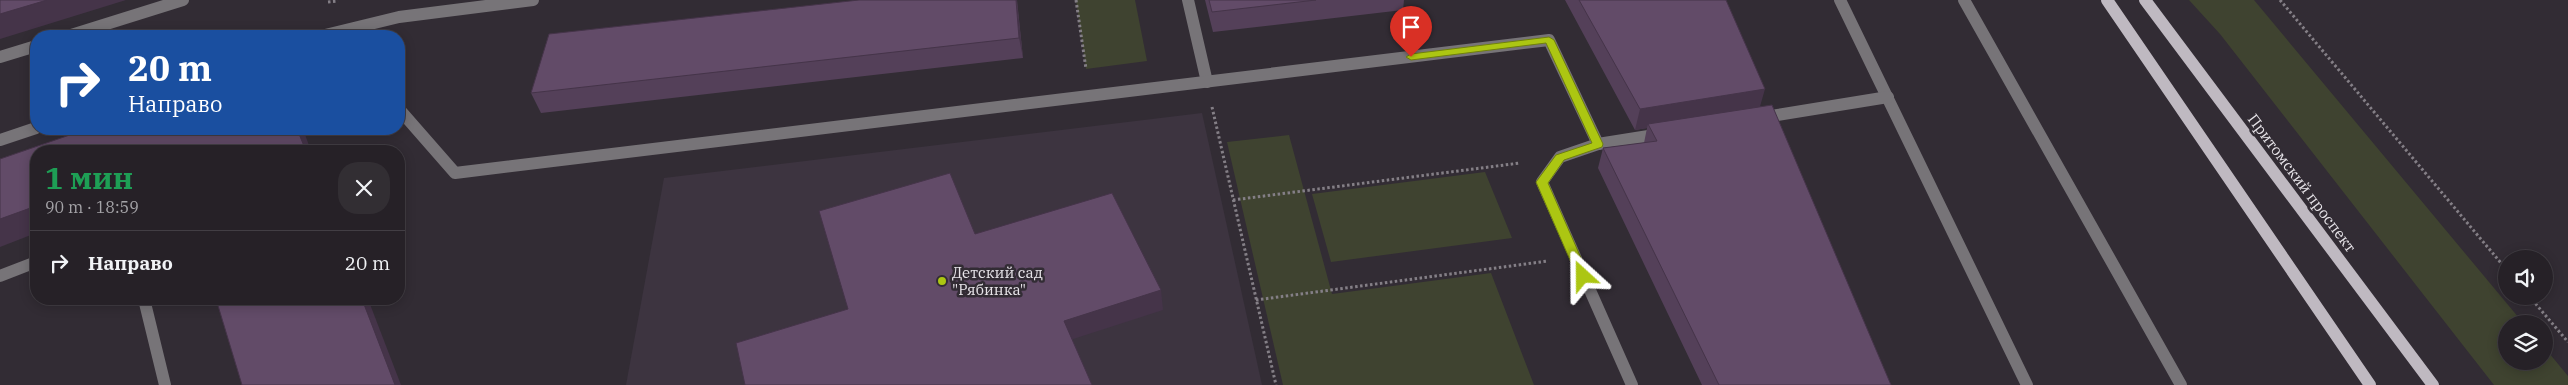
<!DOCTYPE html>
<html lang="ru">
<meta charset="utf-8">
<style>
:root{--surface:#262127;--page:#322e33;--text:#f1f3f6;--muted:#a4a3a7;--line:#423e44}
body{margin:0;font-family:"IBM Plex Serif",serif;background:var(--page);color:var(--text);height:100vh;display:flex;flex-direction:column;font-size:19px;white-space:nowrap}
*{box-sizing:border-box;margin:0}
p{font-size:16px;color:var(--muted)}
.icon{flex:none;width:28px;height:28px;fill:none;stroke:currentColor;stroke-width:2;stroke-linecap:round;stroke-linejoin:round}
.map{position:relative;flex:1;overflow:hidden}
.sheet{position:absolute;left:30px;top:145px;width:375px;height:160px;display:flex;flex-direction:column;background:var(--surface);border-radius:20px;box-shadow:0 2px 12px #0003,0 0 0 1px var(--line)}
.sheet>*{flex:none}
.banner{position:absolute;left:30px;top:30px;width:375px;height:105px;border-radius:20px;box-shadow:0 2px 12px #0003,0 0 0 1px var(--line);background:#1a4fa0;color:#fff;overflow:hidden}
.fabs{position:absolute;left:2498px;top:250px;display:grid;gap:10px}
.fabs a{display:grid;place-items:center;width:55px;height:55px;border-radius:50%;background:var(--surface);box-shadow:0 2px 12px #0003,0 0 0 1px var(--line);font-size:25px}
.pin{position:absolute;display:grid;place-items:center;width:42px;height:42px;color:#fff;margin:-51px -21px;border-radius:50% 50% 50% 0;rotate:-45deg;box-shadow:0 0 5px #0007}
.pin .icon{rotate:45deg}
.me{position:absolute;width:55px;margin:-28px;rotate:336deg;stroke-linejoin:round;filter:drop-shadow(0 0 4px #0008)}
.turn{display:flex;align-items:center;gap:18px;height:105px;padding:0 15px;font-size:22px}
.turn .icon{width:65px;height:65px;stroke-width:2.5}
.turn b{display:block;font-size:35px;line-height:42px}
.round{display:grid;place-items:center;flex:none;width:52px;height:52px;border-radius:20px;background:var(--page)}
.overview{display:flex;align-items:center;justify-content:space-between;height:85px;padding:0 15px}
h1{font-size:30px;font-weight:800;line-height:38px;color:#1e9e55}
ul{padding:0;list-style:none}
li{display:flex;align-items:center;gap:15px;height:65px;padding:0 15px;border-top:1px solid var(--line)}
li div{flex:1}
li b{display:block;font-size:19px}
li em{font-style:normal}
.map>svg:first-child{display:block}
.built{fill:#3d3440}
.green{fill:#3f4330}
.lines{fill:none;stroke-linecap:round;stroke-linejoin:round}
.path{stroke:#847f86;stroke-width:3;stroke-dasharray:2.5 2.5;stroke-linecap:butt}
.minor{stroke:#777478;stroke-width:12}
.major{stroke:#bfb9c1;stroke-width:12}
.wall{fill:#544059}
.shaded-wall{fill:#453449}
.building{fill:#624b68;stroke:#453449}
.route{fill:#acc612;stroke:#70810c}
.poi-dot{fill:#acc612;stroke:#322c34;stroke-width:2}
.labels{text-anchor:middle;dominant-baseline:central;stroke-width:5;stroke-linejoin:round;paint-order:stroke}
.street-label{font-size:15px;fill:#e8e5ea;stroke:#322c34}
.poi-label{font-size:15px;fill:#e8e5ea;stroke:#322c34;text-anchor:start}
</style>
<div class="map">
<svg width="2568" height="385" viewBox="0 0 2568 385">
<rect width="100%" height="100%" fill="#322c34"/>
<path class="built" d="M1202,113L1262,385H626L664,178Z"/>
<g class="green">
<path d="M1076,0H1135L1147,61L1086,69Z"/>
<path d="M2189,0H2254L2524,324H2506V361H2544V347L2568,376V385H2494L2220,34Z"/>
<path d="M1289,135L1332,294L1491,273L1534,385H1283L1227,142Z"/>
<path d="M1485,172L1512,238L1331,262L1312,194Z"/>
</g>
<g class="lines">
<g class="path">
<path d="M1076,0L1086,69"/>
<path d="M2280,0L2506,269"/>
<path d="M328,2L338,1"/>
<path d="M1212,107L1276,385"/>
<path d="M1233,200L1520,163"/>
<path d="M2529,296L2568,342"/>
<path d="M1256,300L1548,261"/>
</g>
<g class="minor">
<path d="M1188,0L1207,82"/>
<path d="M1840,0L2027,385"/>
<path d="M1964,0L2181,385"/>
<path d="M68,36L183,0"/>
<path d="M321,36L399,17L533,0"/>
<path d="M0,57L36,46"/>
<path d="M399,109L455,173L1549,40L1598,144L1560,157L1542,182L1632,385"/>
<path d="M1759,118L1888,97"/>
<path d="M0,140L36,128"/>
<path d="M1598,144L1661,134"/>
<path d="M0,276L36,262"/>
<path d="M144,299L165,385"/>
</g>
<g class="major">
<path d="M2107,0L2370,385"/>
<path d="M2145,0L2433,385"/>
</g>
</g>
<g class="wall">
<path d="M859,0H1017L1023,58L541,113L531,93Z"/>
<path d="M1205,0H1404L1403,10L1213,32Z"/>
<path d="M1565,0H1726L1760,106L1891,385H1702L1598,168L1603,148L1644,143L1647,128L1635,130Z"/>
</g>
<g class="shaded-wall">
<path d="M47,0H126L0,39V14Z"/>
<path d="M1016,0H1017V3L1023,58L1019,38Z"/>
<path d="M1765,89L1759,110L1648,124L1647,128L1635,130L1640,109Z"/>
<path d="M297,129H303L311,151H306Z"/>
<path d="M36,206V233L0,247V219Z"/>
<path d="M1161,290L1163,310L1067,341L1064,321Z"/>
<path d="M362,299H368L401,385H395Z"/>
</g>
<g class="building">
<path d="M0,0H47L0,14Z"/>
<path d="M859,0H1016L1019,38L531,93L549,34Z"/>
<path d="M1209,0H1316L1212,12Z"/>
<path d="M1579,0H1726L1765,89L1640,109Z"/>
<path d="M1772,105L1891,385H1719L1603,148L1657,141L1648,124Z"/>
<path d="M87,129H297L306,151H36V206L0,219V159Z"/>
<path d="M950,173L975,234L1112,193L1161,290L1064,321L1092,385H745L736,343L848,309L819,211Z"/>
<path d="M216,299H362L395,385H242Z"/>
</g>
<path class="route" d="M1549,37L1554,40L1603,144L1602,147L1564,160L1548,183L1589,276L1583,280L1577,276L1536,182L1556,155L1592,143L1546,43L1411,60L1406,57L1411,54Z"/>
<circle class="poi-dot" cx="942" cy="281" r="5"/>
<g class="labels">
<g class="street-label">
<text transform="translate(2302 183) rotate(53)">Притомский проспект</text>
</g>
<g class="poi-label">
<text x="952" y="272">Детский сад<tspan x="952" dy="17">"Рябинка"</tspan></text>
</g>
</g>
</svg>
<div class="fabs">
<a><svg class="icon" aria-label="sound" viewBox="0 0 24 24"><path d="M4 9h4l5-4v14l-5-4H4zM17 9q2 3 0 6"/></svg></a>
<a><svg class="icon" aria-label="layers" viewBox="0 0 24 24"><path d="M12 4l9 5-9 5-9-5zM3 14l9 5 9-5"/></svg></a>
</div>
<div class="pin" style="left:1411px;top:57px;background:#d93025"><svg class="icon" aria-label="arrive" viewBox="0 0 24 24"><path d="M6 21V4h12l-3 4 3 4H6"/></svg></div>
<svg class="me" style="left:1583px;top:276px" viewBox="-20 -20 40 40"><path d="M0-17L14 15 0 8-14 15z" fill="#acc612" stroke="#fff" stroke-width="4"/></svg>
<div class="banner">
<div class="turn"><svg class="icon" aria-label="right" viewBox="0 0 24 24"><path d="M7 20v-9h11M14 6l5 5-5 5"/></svg><div><b>20 m</b>Направо</div></div>
</div>
<section class="sheet">
<div class="overview"><div><h1>1 мин</h1><p>90 m · 18:59</p></div><a class="round"><svg class="icon" aria-label="close" viewBox="0 0 24 24"><path d="M6 6l12 12M18 6L6 18"/></svg></a></div>
<ul>
<li><svg class="icon" aria-label="right" viewBox="0 0 24 24"><path d="M7 20v-9h11M14 6l5 5-5 5"/></svg><div><b>Направо</b></div><em>20 m</em></li>
</ul>
</section>
</div>
